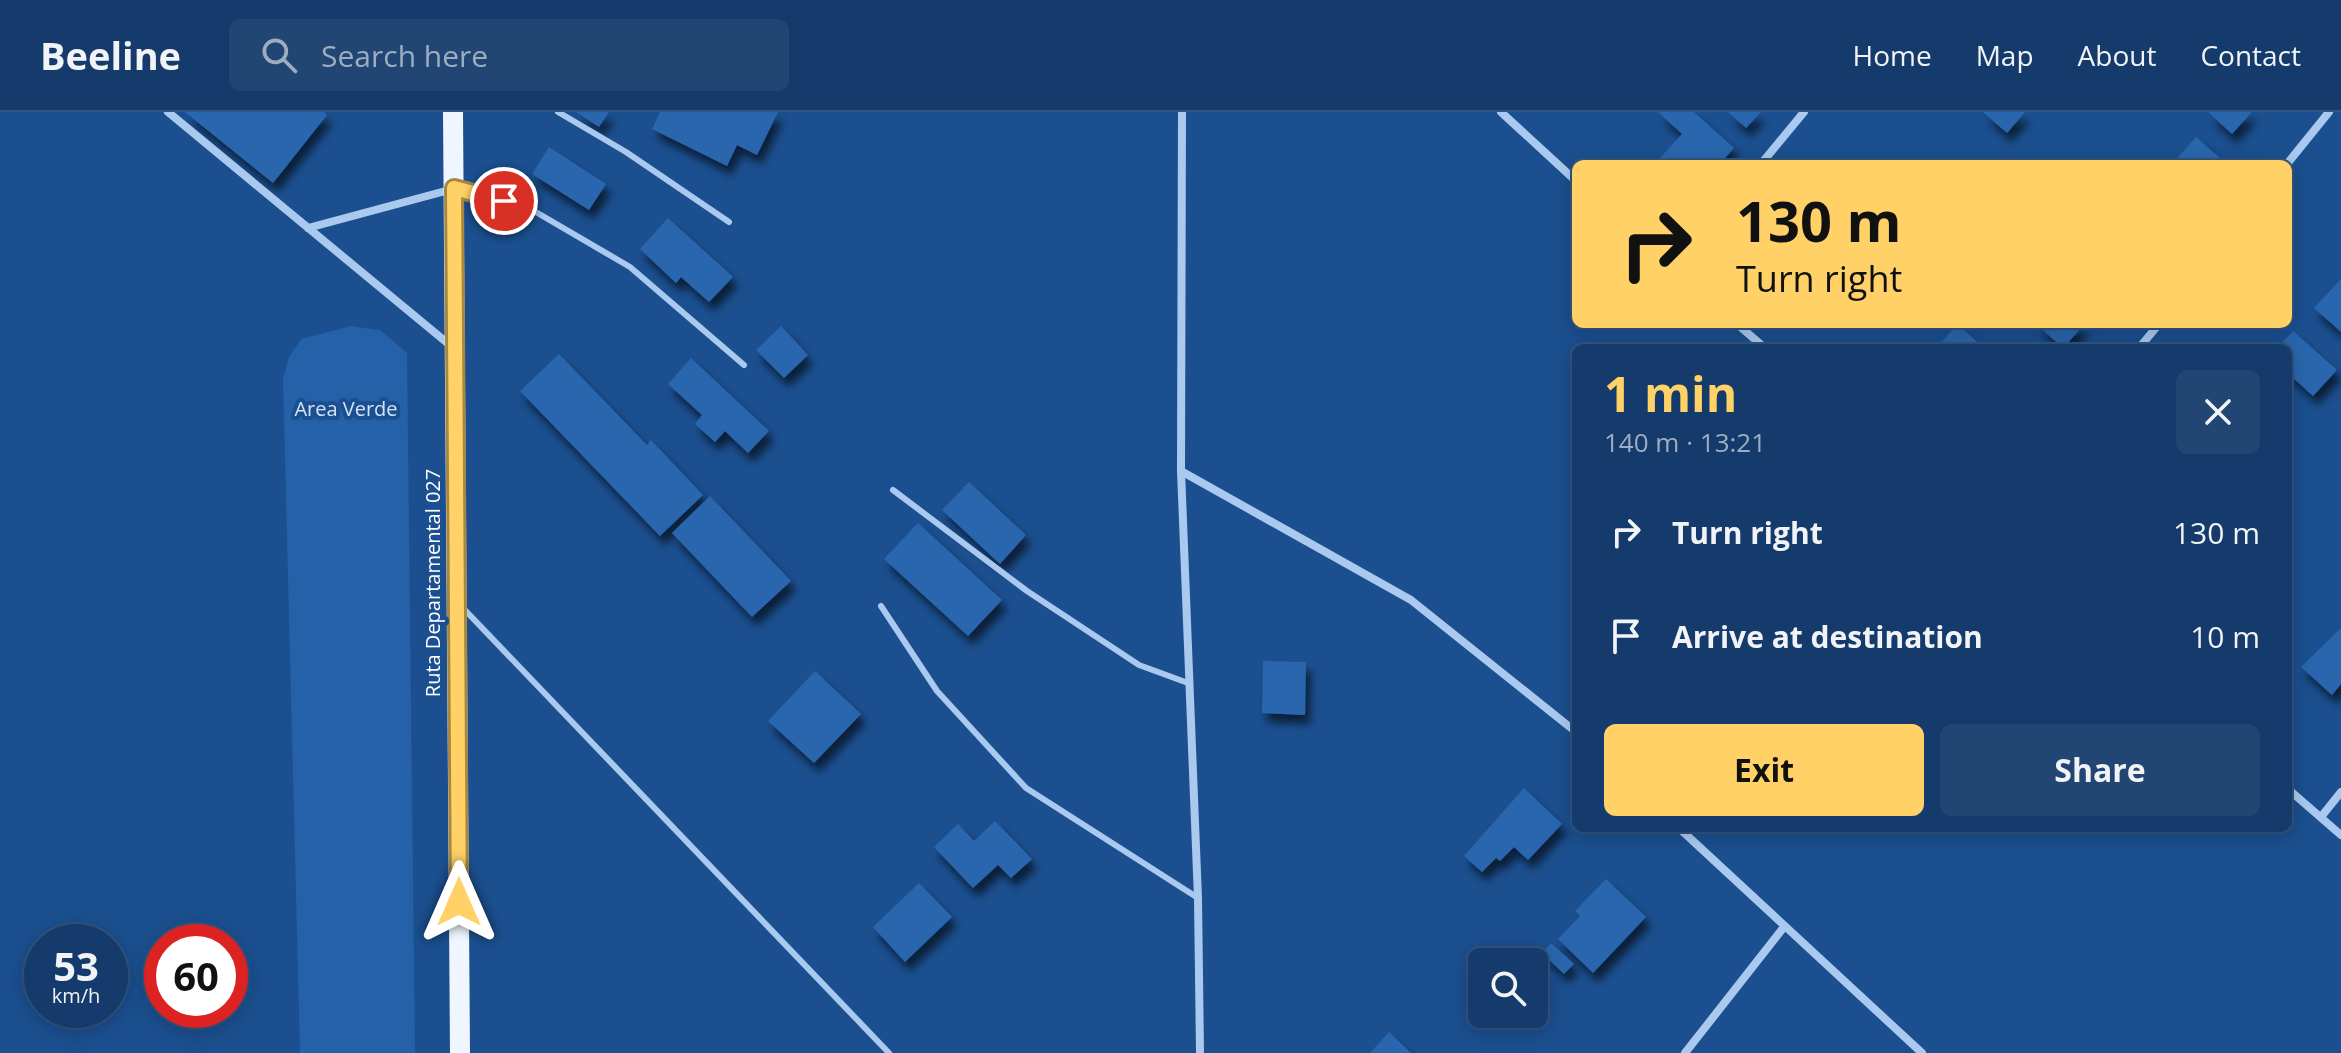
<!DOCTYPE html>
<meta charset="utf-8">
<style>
:root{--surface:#143b6b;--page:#214673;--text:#f1f3f6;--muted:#9dadc1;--line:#33557e;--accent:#ffd166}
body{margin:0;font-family:"Open Sans",sans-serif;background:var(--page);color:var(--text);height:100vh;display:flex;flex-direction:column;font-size:30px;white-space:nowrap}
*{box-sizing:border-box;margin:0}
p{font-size:26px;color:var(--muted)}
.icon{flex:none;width:44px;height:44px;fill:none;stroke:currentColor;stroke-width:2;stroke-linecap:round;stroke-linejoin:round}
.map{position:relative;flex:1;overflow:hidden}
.panel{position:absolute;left:1572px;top:232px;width:720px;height:488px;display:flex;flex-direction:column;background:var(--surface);border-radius:12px;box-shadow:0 4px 20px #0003,0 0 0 2px var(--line)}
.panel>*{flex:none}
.banner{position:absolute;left:1572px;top:48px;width:720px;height:168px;border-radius:12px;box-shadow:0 4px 20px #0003,0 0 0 2px var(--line);background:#ffd166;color:#111;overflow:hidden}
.tools{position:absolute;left:1468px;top:836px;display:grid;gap:16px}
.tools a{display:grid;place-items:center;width:80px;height:80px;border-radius:12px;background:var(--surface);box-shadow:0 4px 20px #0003,0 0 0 2px var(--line);font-size:40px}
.speed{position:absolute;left:24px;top:812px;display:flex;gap:16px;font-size:40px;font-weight:700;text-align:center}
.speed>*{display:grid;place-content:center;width:104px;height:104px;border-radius:50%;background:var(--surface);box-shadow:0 4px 20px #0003,0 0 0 2px var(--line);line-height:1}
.speed small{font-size:20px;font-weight:400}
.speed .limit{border:12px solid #d22;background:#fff;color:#111}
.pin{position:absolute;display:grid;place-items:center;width:68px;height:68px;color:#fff;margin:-34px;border:4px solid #fff;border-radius:50%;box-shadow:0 2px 8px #0007}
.me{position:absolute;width:88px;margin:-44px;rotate:0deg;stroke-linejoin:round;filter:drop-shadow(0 0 6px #0008)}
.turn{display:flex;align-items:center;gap:28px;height:168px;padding:0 32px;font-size:36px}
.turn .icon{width:104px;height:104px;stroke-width:2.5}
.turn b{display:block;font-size:56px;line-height:68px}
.round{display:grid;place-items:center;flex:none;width:84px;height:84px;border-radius:12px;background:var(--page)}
.headline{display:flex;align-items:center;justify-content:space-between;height:136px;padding:0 32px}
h1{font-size:48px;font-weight:700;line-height:60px;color:var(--accent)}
.action{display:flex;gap:16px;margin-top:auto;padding:16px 32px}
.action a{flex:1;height:92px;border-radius:12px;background:var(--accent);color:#111;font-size:32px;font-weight:700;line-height:92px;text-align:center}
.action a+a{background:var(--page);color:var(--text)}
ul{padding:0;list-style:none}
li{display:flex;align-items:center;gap:24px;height:104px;padding:0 32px}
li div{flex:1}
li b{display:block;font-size:30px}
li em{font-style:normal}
header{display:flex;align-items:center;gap:48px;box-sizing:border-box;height:112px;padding:0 40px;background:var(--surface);border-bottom:2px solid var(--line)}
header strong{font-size:38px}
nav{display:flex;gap:44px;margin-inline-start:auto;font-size:28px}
.search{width:560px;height:72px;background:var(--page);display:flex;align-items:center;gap:20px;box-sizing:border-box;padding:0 28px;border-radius:12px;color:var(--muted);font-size:30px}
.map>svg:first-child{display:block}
.green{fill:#2461a8}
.building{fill:#2a66ad;filter:url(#shadow)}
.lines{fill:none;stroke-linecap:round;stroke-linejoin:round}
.lane{stroke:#a9c9ee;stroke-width:6}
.street{stroke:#a9c9ee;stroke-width:8}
.primary{stroke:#f0f6ff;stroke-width:20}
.route-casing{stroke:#a68842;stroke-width:20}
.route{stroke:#ffd166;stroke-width:14}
.labels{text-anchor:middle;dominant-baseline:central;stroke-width:8;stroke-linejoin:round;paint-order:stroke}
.park-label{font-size:20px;fill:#cfe3fa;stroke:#1b4f8f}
.street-label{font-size:20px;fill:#fff;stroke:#1b4f8f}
</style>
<header>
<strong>Beeline</strong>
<div class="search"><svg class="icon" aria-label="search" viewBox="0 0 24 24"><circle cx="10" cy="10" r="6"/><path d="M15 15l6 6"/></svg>Search here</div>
<nav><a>Home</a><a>Map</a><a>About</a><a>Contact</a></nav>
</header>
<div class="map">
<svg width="2341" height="941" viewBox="0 0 2341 941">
<defs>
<filter id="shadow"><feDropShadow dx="5" dy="9" stdDeviation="4" flood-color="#0009"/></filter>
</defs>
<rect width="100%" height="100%" fill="#1b4f8f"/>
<path class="green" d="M351,214L380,218L407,241L415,941H300L283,267L289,245L301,227Z"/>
<g class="building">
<path d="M185,0H324L327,3L273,71Z"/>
<path d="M576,0H609L599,15Z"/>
<path d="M660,0H778L757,43L737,33L727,54L652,17Z"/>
<path d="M1658,0H1694L1734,36L1720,52H1665L1659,47L1682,22Z"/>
<path d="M1728,0H1761L1746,16Z"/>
<path d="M1983,0H2025L2007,21Z"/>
<path d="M2208,0H2252L2232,22Z"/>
<path d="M2196,25L2227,52H2172Z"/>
<path d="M549,35L606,72L589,98L532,62Z"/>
<path d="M668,106L733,165L709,190L681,165L676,171L640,137Z"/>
<path d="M2341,167V220L2314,196Z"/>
<path d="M1957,212L1972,225L1984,236H1937Z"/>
<path d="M2036,212H2085L2063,236Z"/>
<path d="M781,214L808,243L784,266L756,238Z"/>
<path d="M2293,219L2337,258L2313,284L2291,264L2288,266V236H2277Z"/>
<path d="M559,242L647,333L651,328L703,383L660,424L520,279Z"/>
<path d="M691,246L769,319L748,341L725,319L715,330L695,312L702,303L668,272Z"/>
<path d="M969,370L1026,423L1000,452L942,398Z"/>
<path d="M710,384L791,469L752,505L672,421Z"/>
<path d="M918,411L1002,488L968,524L884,447Z"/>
<path d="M2341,516V572L2332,583L2301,555Z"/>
<path d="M1263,549L1306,550L1305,603L1262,601Z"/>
<path d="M815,559L861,602L814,651L768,609Z"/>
<path d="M1524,676L1562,712L1528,748L1514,735L1500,749L1496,746L1482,760L1464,744Z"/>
<path d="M995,709L1032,747L1011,766L998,753L973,776L934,735L958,712L974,729Z"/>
<path d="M1606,767L1646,805L1593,861L1558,827L1580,804L1575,799Z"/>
<path d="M919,771L952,805L905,850L873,815Z"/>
<path d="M1551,831L1574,852L1564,862L1542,841Z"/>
<path d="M1389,920L1411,941H1370Z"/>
</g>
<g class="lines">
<g class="lane">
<path d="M558,0L626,40L729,110"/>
<path d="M458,77L529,96L630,155L744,253"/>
<path d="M893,378L1027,479L1139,553L1188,571"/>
<path d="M881,494L937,579L1026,676L1198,786"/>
<path d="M463,496L889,941"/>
</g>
<g class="street">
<path d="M168,0L451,234"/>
<path d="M1182,0L1181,359L1198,786L1200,941"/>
<path d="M1501,0L1576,69"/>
<path d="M1761,52L1804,0"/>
<path d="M2287,52L2329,0"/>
<path d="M308,116L453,77"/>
<path d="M1737,212L1765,236"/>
<path d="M2139,236L2159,212"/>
<path d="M1181,359L1411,488L1576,620"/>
<path d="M2288,677L2341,723"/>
<path d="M2321,705L2341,680"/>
<path d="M1679,716L1922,941"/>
<path d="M1685,941L1784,815"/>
</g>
<path class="primary" d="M453,0L460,941"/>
</g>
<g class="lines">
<g class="route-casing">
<path id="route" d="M459,790L454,76L504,89"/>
</g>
<use href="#route" class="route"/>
</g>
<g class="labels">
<g class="park-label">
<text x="346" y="296">Area Verde</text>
</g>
<g class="street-label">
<text transform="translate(432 471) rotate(-90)">Ruta Departamental 027</text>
</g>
</g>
</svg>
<div class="tools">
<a><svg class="icon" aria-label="search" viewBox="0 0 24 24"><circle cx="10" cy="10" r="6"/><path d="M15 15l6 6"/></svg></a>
</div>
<div class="speed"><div>53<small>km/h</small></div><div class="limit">60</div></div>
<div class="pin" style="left:504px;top:89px;background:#d93025"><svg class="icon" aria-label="arrive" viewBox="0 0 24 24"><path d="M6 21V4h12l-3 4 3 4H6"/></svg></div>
<svg class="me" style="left:459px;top:790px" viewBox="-20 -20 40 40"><path d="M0-17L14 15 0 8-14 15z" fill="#ffd166" stroke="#fff" stroke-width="4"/></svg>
<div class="banner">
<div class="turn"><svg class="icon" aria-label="right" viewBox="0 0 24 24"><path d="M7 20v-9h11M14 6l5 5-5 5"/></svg><div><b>130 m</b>Turn right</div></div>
</div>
<section class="panel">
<div class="headline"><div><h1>1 min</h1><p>140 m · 13:21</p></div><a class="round"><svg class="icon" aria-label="close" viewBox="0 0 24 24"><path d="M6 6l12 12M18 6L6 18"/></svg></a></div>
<ul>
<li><svg class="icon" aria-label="right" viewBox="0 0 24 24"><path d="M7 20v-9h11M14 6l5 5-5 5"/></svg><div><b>Turn right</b></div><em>130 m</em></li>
<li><svg class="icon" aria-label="arrive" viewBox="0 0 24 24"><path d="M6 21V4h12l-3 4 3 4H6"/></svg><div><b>Arrive at destination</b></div><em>10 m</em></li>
</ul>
<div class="action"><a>Exit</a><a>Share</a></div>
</section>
</div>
